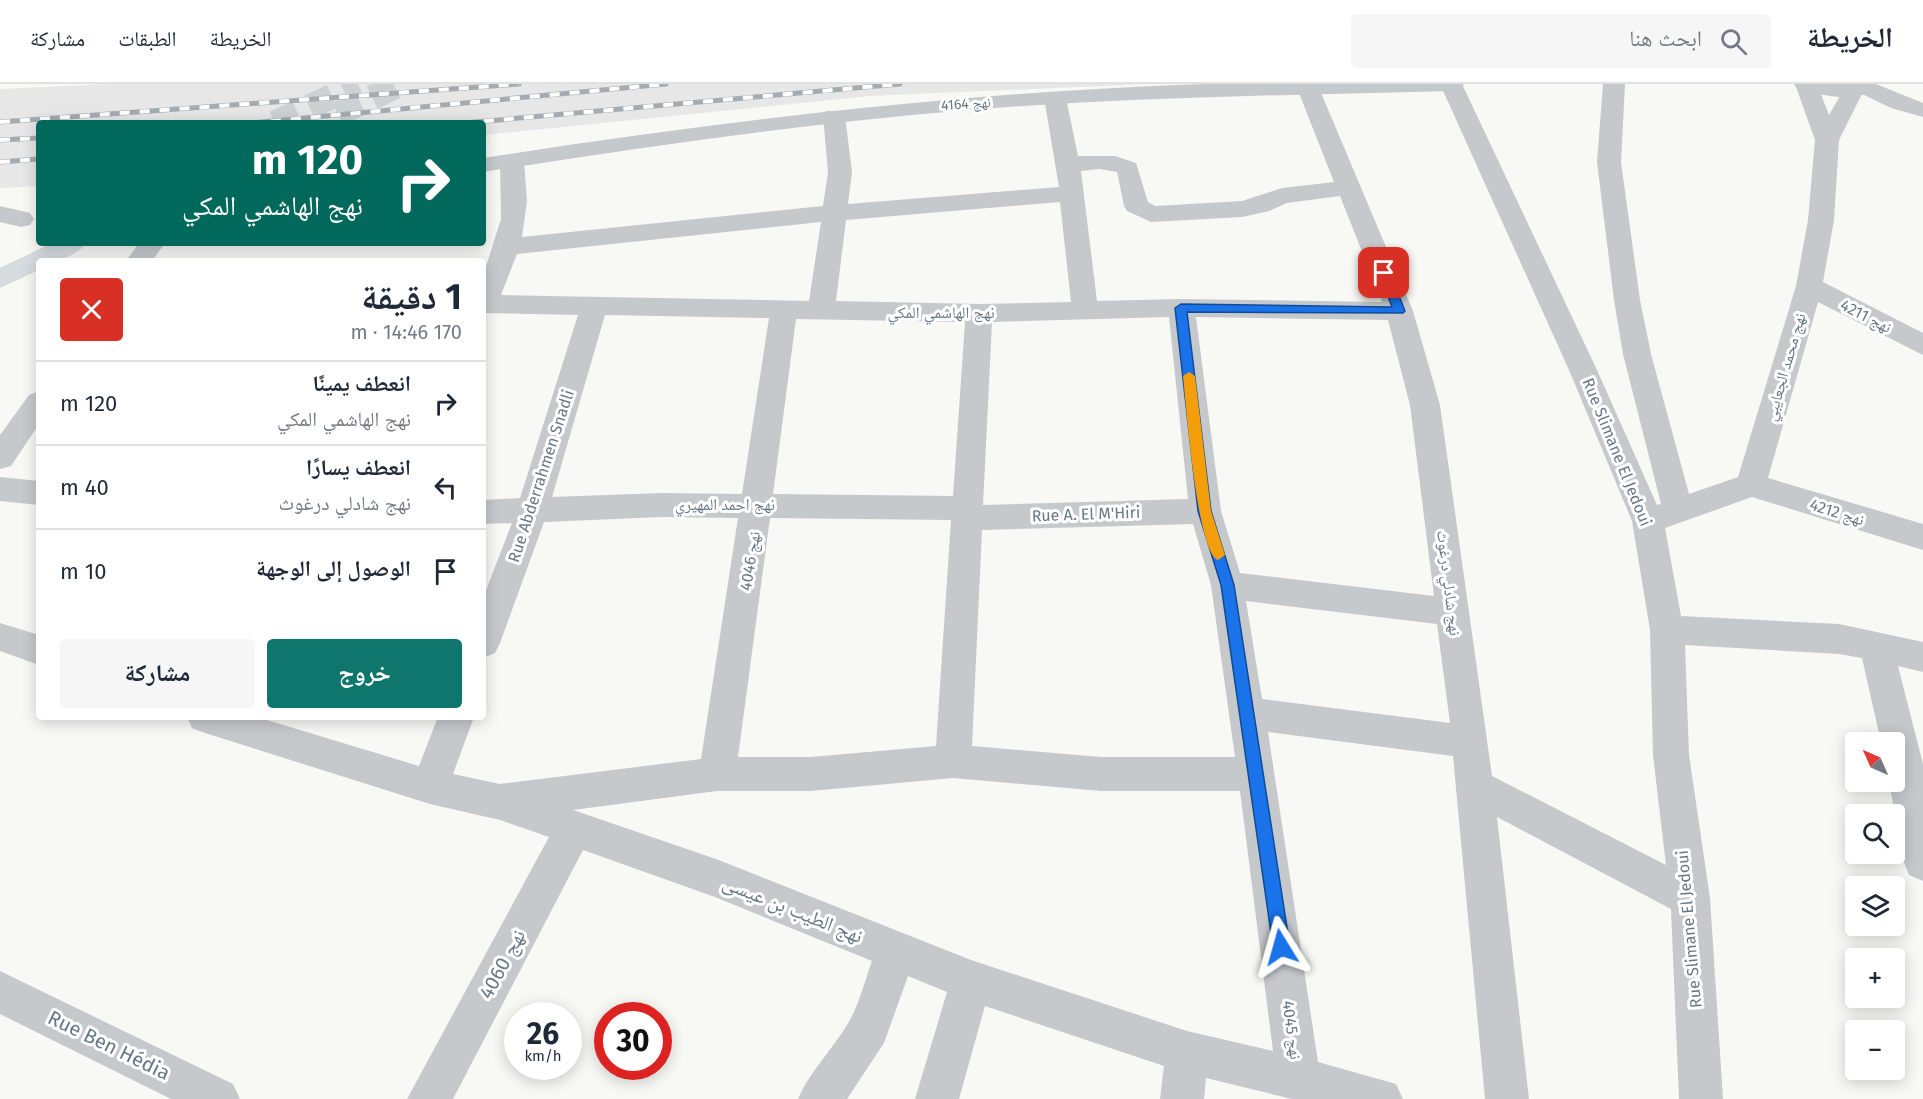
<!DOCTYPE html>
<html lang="ar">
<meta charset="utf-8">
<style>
:root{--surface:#fff;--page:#f6f6f7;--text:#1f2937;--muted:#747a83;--line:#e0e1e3;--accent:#0f766e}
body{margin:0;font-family:"Fira Sans","Noto Naskh Arabic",sans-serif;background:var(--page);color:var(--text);direction:rtl;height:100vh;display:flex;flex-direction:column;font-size:22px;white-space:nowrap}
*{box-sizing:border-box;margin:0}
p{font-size:20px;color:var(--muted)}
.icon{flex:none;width:33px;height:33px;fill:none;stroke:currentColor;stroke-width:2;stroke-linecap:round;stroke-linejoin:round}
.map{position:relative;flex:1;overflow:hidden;direction:ltr}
.details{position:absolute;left:36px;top:174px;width:450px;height:462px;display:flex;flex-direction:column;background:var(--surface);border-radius:6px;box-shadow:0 3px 15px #0003;direction:rtl}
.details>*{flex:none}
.hud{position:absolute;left:36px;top:36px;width:450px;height:126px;border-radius:6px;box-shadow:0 3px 15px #0003;direction:rtl;background:#00695c;color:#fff;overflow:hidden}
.needle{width:39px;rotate:315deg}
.fabs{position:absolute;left:1845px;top:648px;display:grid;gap:12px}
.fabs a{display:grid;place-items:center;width:60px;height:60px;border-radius:6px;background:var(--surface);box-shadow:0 3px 15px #0003;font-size:30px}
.speed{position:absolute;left:504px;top:918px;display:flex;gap:12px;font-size:30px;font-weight:700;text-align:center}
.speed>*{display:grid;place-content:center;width:78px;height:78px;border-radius:50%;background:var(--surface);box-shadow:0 3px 15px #0003;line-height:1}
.speed small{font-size:15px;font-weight:400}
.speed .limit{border:9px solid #d22;background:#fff;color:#111}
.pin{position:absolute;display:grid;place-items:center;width:51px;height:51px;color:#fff;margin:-26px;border-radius:12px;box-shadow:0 3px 9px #0006}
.me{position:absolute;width:66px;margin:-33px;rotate:352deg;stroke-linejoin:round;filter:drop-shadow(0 0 4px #0008)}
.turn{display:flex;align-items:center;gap:21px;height:126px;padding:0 24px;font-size:27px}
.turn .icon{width:78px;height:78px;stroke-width:2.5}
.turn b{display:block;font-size:42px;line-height:51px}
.round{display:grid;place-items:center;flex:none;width:63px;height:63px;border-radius:6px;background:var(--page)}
.head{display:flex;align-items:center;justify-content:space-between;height:102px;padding:0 24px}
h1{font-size:36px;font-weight:700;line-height:45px}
.button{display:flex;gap:12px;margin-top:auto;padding:12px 24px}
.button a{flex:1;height:69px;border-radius:6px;background:var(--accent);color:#fff;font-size:24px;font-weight:700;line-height:69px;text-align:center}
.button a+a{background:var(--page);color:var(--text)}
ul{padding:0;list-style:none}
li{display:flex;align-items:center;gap:18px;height:84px;padding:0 24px;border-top:2px solid var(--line)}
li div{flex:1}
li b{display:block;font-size:22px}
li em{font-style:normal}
header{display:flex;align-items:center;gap:36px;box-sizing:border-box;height:84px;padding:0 30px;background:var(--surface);border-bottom:2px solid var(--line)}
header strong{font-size:28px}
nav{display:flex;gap:33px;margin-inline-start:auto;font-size:21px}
.search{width:420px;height:54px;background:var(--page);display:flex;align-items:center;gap:15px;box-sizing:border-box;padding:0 21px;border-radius:6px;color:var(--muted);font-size:22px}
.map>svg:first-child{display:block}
.built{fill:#e6e7e6}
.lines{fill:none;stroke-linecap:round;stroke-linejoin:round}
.secondary-tunnel{stroke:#ccd2d4;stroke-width:25;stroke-dasharray:25 13;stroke-linecap:butt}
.minor{fill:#c5c9cc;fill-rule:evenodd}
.tertiary{fill:#c5c9cc;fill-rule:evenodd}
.secondary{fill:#d6dbdf;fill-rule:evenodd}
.rail-casing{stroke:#a5acb1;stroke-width:5}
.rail{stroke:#fff;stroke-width:4;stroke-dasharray:10;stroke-linecap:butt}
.route{fill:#1a73e8;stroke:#114b97;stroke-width:1.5}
.slow{fill:#f59e0b}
.labels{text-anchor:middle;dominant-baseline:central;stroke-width:6;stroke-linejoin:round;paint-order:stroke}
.far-street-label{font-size:14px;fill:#667887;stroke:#fff}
.street-label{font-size:16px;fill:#667887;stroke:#fff}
.near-street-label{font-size:20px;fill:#667887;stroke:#fff}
</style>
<header>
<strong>الخريطة</strong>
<div class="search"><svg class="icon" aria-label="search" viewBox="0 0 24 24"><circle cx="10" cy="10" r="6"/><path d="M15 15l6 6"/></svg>ابحث هنا</div>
<nav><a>الخريطة</a><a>الطبقات</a><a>مشاركة</a></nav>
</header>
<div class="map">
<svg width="1923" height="1015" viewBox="0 0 1923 1015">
<rect width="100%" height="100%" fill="#f8f8f5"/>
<path class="built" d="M111,0H1147L870,12L483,51V39H39V102L0,104V5Z"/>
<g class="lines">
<g class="secondary-tunnel">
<path d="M338,30L400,0"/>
<path d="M275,39L358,0"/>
</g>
<g class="minor">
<path d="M1300,0H1316L1319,4L1413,227L1440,321L1492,692L1666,781L1653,671L1650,546L1632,437L1569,286L1440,0H1462L1597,286L1657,421L1661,420L1623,270L1614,216L1597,78L1603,0H1625L1621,78L1640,216L1651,270L1689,410L1738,393L1796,202L1808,136L1815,56L1795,0H1817L1829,31L1847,0H1876L1923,19V33L1891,24L1862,10L1839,56L1834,136L1823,198L1923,249V271L1818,218L1768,394L1923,440V466L1752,413L1665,444L1681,532L1839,540L1923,558V588L1898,582L1923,680V797L1909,791L1904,778L1889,698H1894V658H1881L1862,574L1839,570L1685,561L1689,671L1710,814L1723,1015H1679L1671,825L1497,733L1529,1015H1485L1453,672L1268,648L1318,978L1396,1000L1403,1015H1292L1206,994L1204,1015H1160L1164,982L985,922L959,1015H915L947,908L908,892L884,959L847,1015H798C811,985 836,962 851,934C860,917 865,896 872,877L715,813L583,766L453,1015H407L549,753L500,736L430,720L205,649L192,644L187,633H257L419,682L438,633H474L453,690L500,700L701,675L738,434L662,433L544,438L500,559L495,569L483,574V514L512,439L483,440V416L520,414L578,231L483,229V192L501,135L500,77L504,72H520L524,77L527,117L522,153L823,122L828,88L823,32L826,27H842L845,32L852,88L848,120L1059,103L1044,14L1047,9H1063L1066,14L1078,72H1115L1136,79L1148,118L1155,122L1242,117L1282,104L1334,98L1297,4ZM1099,85L1117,88L1124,122L1127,127L1151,138L1242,133L1269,127L1287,119L1340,112L1382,218L1181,215L1097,217L1081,87ZM1060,118L1071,218L979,220L836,217L846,136ZM821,138L809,217L501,211L517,170ZM605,231L769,234L742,410L662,409L552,413ZM1169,233L1188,415L983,421L992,238ZM1196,233L1388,236L1410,321L1434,512L1240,489L1221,427ZM796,235L965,238L953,412L773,410ZM770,434L951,436L936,662L811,673H738ZM1193,440L1211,501L1235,673H1101L972,662L982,446ZM1246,517L1437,540L1450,639L1262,615ZM953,694L1101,707H1240L1273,967L1187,947L971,876L716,775L573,726L717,707H811Z"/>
<path d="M0,122L30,129L34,135L30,141L21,143L0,138Z"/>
<path d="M139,159H165L152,177H126Z"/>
<path d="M39,307V340L11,382L0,385V351L29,311Z"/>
<path d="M0,393L39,397V421L0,417Z"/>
<path d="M0,539L39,551V581L0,567Z"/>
<path d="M0,887L233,1000L240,1015H171L0,930Z"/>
</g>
<g class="tertiary">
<path d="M1205,0H1464L1461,5L1453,7C1292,11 1130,13 969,26C806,39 644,63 483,88V74C724,37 961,8 1205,0Z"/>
<path d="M1794,0H1877C1861,23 1819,10 1797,5Z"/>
</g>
<path class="secondary" d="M52,159H86C76,174 55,177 39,177V186L0,204V184Z"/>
<g class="rail-casing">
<g id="rail">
<path d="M0,38L519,0"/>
<path d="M251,39L666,0"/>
<path d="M464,39L900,0"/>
<path d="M0,56L39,54"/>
<path d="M0,78L39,75"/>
</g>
</g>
<use href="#rail" class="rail"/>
</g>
<path class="route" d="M1384,185L1390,189L1405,227L1403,229L1187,228L1211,427L1234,501L1290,863L1287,869L1281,872L1275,869L1273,863L1221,501L1198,427L1175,224L1181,220L1392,223L1379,189Z"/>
<path class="slow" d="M1189,288L1195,292L1211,427L1225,471L1218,476C1197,469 1186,319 1183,292Z"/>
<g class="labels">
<g class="far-street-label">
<text transform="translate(966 20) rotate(-4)">نهج 4164</text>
</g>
<g class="street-label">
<text x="941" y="228">نهج الهاشمي المكي</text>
<text transform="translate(1866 232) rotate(27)">نهج 4211</text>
<text transform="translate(1785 283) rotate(-74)">نهج محمد الجعايبي</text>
<text transform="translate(1617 368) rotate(68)">Rue Slimane El Jedoui</text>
<text transform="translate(541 392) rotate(-72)">Rue Abderrahmen Snadli</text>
<text x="725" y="420">نهج احمد المهيري</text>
<text transform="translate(1837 428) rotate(17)">نهج 4212</text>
<text transform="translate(1086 430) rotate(-2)">Rue A. El M'Hiri</text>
<text transform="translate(750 477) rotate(-81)">نهج 4046</text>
<text transform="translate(1449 499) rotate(83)">نهج شادلي درغوث</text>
<text transform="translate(1689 845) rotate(-95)">Rue Slimane El Jedoui</text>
<text transform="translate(1292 946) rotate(82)">نهج 4045</text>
</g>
<g class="near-street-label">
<text transform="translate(793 825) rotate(22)">نهج الطيب بن عيسى</text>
<text transform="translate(502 880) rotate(-62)">نهج 4060</text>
<text transform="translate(109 961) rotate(26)">Rue Ben Hédia</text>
</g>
</g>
</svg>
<div class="fabs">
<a><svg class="needle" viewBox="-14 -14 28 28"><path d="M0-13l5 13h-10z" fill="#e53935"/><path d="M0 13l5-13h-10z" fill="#747a83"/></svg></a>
<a><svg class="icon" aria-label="search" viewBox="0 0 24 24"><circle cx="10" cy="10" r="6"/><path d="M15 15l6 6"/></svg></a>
<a><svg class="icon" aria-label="layers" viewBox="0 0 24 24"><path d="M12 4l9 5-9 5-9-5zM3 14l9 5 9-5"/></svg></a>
<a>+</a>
<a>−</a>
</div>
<div class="speed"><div>26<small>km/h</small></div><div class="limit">30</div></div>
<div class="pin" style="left:1384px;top:189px;background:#d93025"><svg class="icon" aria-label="arrive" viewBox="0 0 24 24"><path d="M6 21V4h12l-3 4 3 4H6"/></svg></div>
<svg class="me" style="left:1281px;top:863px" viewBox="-20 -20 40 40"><path d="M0-17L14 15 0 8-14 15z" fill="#1a73e8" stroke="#fff" stroke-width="4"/></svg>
<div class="hud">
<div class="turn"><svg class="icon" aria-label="right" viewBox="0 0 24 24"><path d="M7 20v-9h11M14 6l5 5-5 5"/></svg><div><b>120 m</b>نهج الهاشمي المكي</div></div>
</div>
<section class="details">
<div class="head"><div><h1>1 دقيقة</h1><p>170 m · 14:46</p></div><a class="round" style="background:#d93025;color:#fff"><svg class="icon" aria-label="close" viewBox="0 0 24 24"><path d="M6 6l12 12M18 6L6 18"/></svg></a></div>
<ul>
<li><svg class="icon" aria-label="right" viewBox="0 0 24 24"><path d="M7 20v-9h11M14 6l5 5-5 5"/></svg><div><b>انعطف يمينًا</b><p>نهج الهاشمي المكي</p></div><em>120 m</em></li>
<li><svg class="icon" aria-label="left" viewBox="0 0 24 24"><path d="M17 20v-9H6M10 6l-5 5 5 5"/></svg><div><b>انعطف يسارًا</b><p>نهج شادلي درغوث</p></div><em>40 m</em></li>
<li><svg class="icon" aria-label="arrive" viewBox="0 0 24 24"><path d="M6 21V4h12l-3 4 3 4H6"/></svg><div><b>الوصول إلى الوجهة</b></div><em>10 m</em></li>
</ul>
<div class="button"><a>خروج</a><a>مشاركة</a></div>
</section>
</div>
